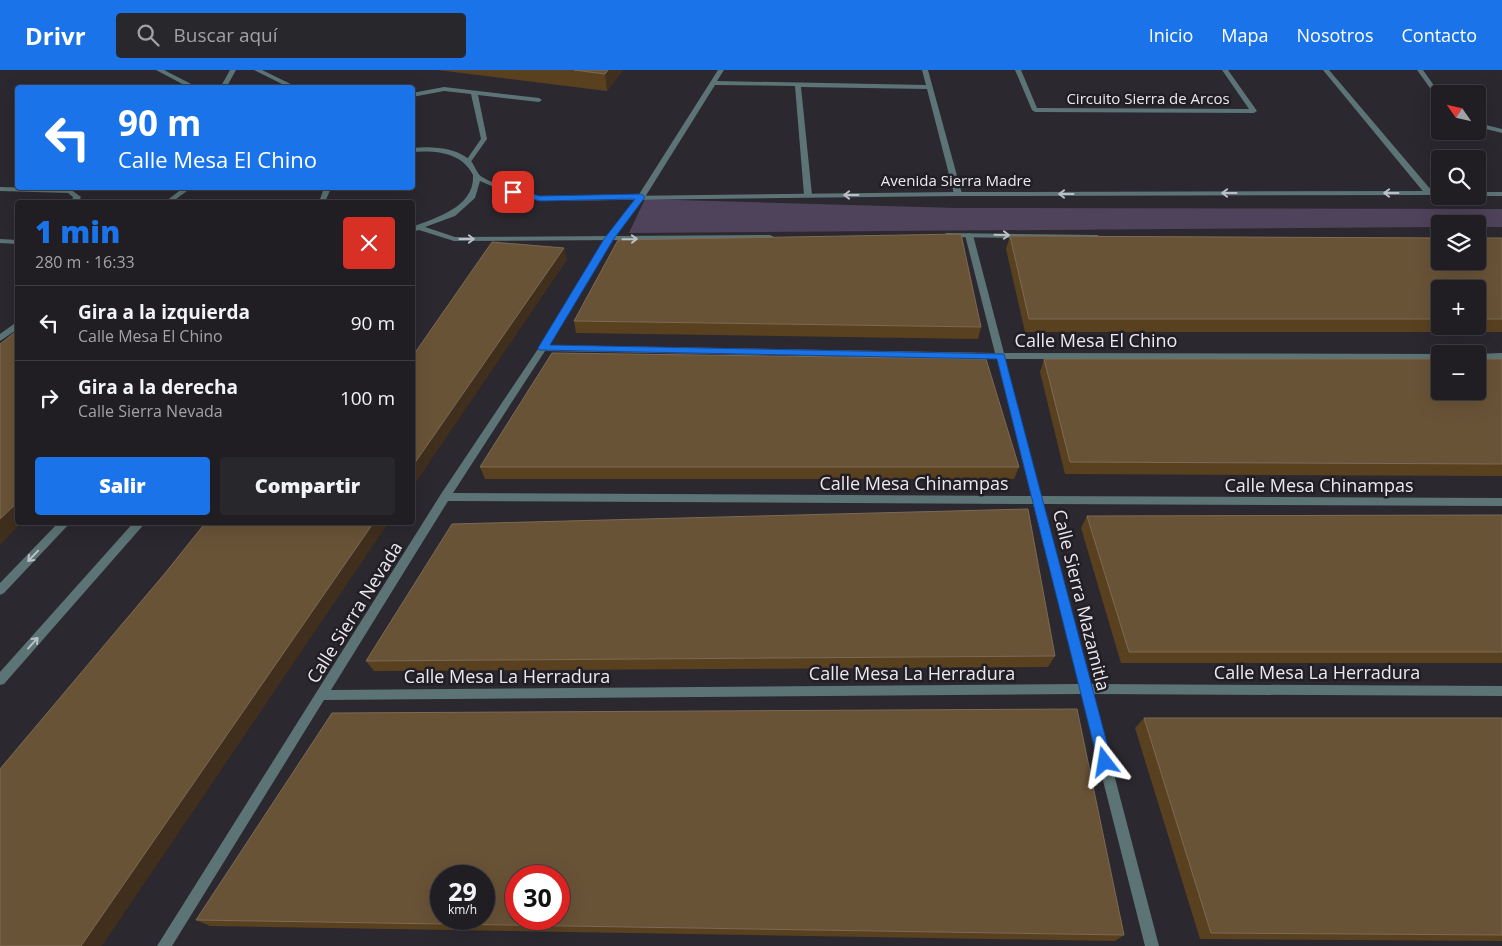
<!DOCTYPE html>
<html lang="es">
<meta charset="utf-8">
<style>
:root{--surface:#201e23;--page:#28272b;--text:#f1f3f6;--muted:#a2a2a6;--line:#3d3c41;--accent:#1a73e8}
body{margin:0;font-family:"Open Sans",sans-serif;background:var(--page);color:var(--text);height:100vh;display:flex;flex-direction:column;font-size:19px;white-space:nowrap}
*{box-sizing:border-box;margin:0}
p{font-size:16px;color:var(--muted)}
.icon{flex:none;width:28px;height:28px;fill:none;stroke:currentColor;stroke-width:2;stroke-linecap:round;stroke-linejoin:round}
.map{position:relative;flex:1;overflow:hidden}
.panel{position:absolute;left:15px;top:130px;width:400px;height:325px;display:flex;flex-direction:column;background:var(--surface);border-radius:5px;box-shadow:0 5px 20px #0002,0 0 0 1px var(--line)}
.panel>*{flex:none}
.banner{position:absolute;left:15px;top:15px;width:400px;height:105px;border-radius:5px;box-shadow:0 5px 20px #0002,0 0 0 1px var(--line);background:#1a73e8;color:#fff;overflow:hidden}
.needle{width:32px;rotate:304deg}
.controls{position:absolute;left:1431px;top:15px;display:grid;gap:10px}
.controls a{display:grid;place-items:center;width:55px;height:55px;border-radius:5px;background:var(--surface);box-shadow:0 5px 20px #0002,0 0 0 1px var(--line);font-size:25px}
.speed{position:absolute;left:430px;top:795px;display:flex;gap:10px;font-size:25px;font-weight:700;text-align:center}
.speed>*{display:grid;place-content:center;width:65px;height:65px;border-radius:50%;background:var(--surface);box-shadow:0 5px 20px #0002,0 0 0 1px var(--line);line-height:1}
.speed small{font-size:12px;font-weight:400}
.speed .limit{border:8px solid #d22;background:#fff;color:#111}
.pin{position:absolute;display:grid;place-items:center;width:42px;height:42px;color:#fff;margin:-21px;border-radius:10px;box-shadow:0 2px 8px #0006}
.me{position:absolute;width:55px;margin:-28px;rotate:346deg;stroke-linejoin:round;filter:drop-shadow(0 0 4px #0008)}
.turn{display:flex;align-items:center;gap:18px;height:105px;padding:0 20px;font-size:22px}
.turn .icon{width:65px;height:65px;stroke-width:2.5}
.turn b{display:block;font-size:35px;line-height:42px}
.round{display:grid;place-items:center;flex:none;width:52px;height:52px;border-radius:5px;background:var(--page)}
.summary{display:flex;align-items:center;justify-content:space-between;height:85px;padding:0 20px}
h1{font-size:30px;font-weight:800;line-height:38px;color:var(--accent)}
.action{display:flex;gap:10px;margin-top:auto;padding:10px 20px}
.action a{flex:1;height:58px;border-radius:5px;background:var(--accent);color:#fff;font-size:20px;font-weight:800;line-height:58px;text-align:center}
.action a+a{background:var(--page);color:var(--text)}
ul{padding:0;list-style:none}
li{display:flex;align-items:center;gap:15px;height:75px;padding:0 20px;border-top:1px solid var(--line)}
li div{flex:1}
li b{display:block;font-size:19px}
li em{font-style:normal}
header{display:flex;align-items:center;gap:30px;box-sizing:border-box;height:70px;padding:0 25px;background:var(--accent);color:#fff}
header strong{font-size:24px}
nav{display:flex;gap:28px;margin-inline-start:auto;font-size:18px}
.search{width:350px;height:45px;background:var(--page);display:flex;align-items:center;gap:12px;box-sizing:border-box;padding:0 18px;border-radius:5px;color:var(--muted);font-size:19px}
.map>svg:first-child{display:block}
.green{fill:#4f425b}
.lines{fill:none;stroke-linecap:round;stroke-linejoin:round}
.service{fill:#5c7475;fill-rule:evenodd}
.minor{fill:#5c7475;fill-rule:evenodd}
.tertiary{fill:#5c7475;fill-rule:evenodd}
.wall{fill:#594120;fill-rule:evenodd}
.shaded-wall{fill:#402f1d}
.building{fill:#695337;stroke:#7d6a53;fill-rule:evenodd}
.oneway{stroke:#bac0c4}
.route{fill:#1a73e8;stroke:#114b97}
.labels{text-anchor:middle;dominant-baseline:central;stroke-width:5;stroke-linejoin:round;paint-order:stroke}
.far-street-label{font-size:15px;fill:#ece9ee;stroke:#221e25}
.street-label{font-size:18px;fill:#ece9ee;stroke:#221e25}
</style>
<header>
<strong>Drivr</strong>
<div class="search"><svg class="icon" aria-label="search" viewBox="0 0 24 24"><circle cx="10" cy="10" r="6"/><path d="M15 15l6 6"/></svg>Buscar aquí</div>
<nav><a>Inicio</a><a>Mapa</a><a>Nosotros</a><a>Contacto</a></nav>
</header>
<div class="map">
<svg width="1502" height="876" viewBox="0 0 1502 876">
<rect width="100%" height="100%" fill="#2b282f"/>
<path class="green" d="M645,129L957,138L1502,139V157H1478V154H1440V157L629,163Z"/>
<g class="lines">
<g class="service">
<path d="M230,0H236L226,18H220Z"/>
<path d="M1417,0H1423L1440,24V30L1438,29Z"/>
<path d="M444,17L539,28L542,30L539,32L478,25L487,69L470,93L468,94L465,92L481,69L471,24L444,21L412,27V23Z"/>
<path d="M1478,53L1502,59V63L1478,57Z"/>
<path d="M0,117L70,119L81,127L78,132H72L73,127L68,123L0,121Z"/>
</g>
<g class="minor">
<path d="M718,0H724L717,11L926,15L922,0H928L962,124L958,126L954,124L927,19L801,17L812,125L808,127L804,125L795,16L715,15L645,127L612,170L549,275L995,283L965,165L969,163L973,165L1004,283L1442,284H1440V289H1005L1041,426L1502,428V436L1043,434L1090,614L1502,616V626L1093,624L1159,876H1145L1081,624L324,630L172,876H157L441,424L540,276L605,169L638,126ZM545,281L997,289L1031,426L453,423ZM448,431L1033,434L1079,614L331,620Z"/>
<path d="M1015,0H1021L1037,38L1249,39L1222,0H1228L1257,41L1254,43L1035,42L1032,40Z"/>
<path d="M1323,0H1329L1432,121V125H1426Z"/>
<path d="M0,169L18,170V174L0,173Z"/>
<path d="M18,251V259L0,271V264Z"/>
<path d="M1502,283V289H1478V284H1476Z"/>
</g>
<g class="tertiary">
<path d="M156,0H164L199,18H190Z"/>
<path d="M254,0H262L299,18H290Z"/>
<path d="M412,78C431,76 457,77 471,91C475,96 477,104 482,107C499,117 521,122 540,127L958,122L1440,121V125L958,126L540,131L510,124L480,111L475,128L455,146L425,157L455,167L770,165L774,167L770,169L454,171L419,160L412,162V157C436,148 475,137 473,105C462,82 435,80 412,82Z"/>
<path d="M183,118H191L172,132H165Z"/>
<path d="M324,118H331L325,132H319Z"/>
<rect x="1478" y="122" width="24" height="4"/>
<path d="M946,163L1097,165L1101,167L1097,169L949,167L945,165Z"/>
<path d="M59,452H71L4,523L0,525V513Z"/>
<path d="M134,452H146L4,614L0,615V602Z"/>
</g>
</g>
<g class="wall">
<path d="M437,0H623L607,21Z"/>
<path d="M1010,166L1502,168V262H1025L1006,179ZM1440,219H1478V256H1440Z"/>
<path d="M574,251L981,257L978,269L576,263Z"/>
<path d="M1044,289H1502V406L1065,404L1040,302Z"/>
<path d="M480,397H1019L1014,409H485Z"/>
<path d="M1502,445V593H1121L1081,458L1087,446Z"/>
<path d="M1055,586L1048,597L374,601L366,591Z"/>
<path d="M1144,648H1502V871L1200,869L1135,658Z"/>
<path d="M196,850L1124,865L1115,871L210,856Z"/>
</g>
<g class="shaded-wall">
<path d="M608,0H623L607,21L605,4Z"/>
<path d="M564,178L567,190L412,418V397Z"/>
<path d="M18,432V452H22L0,475V449Z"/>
<path d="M374,452H389L102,876H81Z"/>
</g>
<g class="building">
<path d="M574,0H608L605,4Z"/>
<path d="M961,164L981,257L574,251L618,170Z"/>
<path d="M1010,166L1440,168V191H1478V168H1502V249H1478V219H1440V249H1029Z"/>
<path d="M492,172L564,178L412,397V287Z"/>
<path d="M18,260V432L0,449V274Z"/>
<path d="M552,283L986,289L1019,397H480Z"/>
<path d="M1044,289H1440V321H1478V289H1502V394L1070,392Z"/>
<path d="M1028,439L1055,586L366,591L452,454Z"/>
<path d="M1502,445V582H1129L1087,446Z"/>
<path d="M206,452H374L81,876H0V699L166,502Z"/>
<path d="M1077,639L1124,865L196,850L332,643ZM441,806H484V849H441ZM516,806H559V849H516Z"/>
<path d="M1144,648H1502V865L1211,863Z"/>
</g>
<defs><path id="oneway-shaft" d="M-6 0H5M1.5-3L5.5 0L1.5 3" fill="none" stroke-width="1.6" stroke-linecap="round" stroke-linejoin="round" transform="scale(1.25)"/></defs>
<g class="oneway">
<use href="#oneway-shaft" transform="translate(1229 123) rotate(180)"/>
<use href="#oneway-shaft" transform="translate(1391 123) rotate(180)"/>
<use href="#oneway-shaft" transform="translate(1066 124) rotate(180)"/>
<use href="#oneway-shaft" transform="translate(851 125) rotate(180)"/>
<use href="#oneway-shaft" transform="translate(1002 165) rotate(1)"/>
<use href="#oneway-shaft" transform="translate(467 169)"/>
<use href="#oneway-shaft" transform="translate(630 169) rotate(-1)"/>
<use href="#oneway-shaft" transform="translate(33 486) rotate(134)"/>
<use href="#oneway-shaft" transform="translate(33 573) rotate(-48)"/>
</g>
<path class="route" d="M513,119L540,126L641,124L645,127L613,170L550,275L1004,284L1112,692L1110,697L1105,699L1100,697L1098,692L997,289L539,280L538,278L604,169L635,129L540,131L510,123V120Z"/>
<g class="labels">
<g class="far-street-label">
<text x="1148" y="28">Circuito Sierra de Arcos</text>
<text x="956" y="110">Avenida Sierra Madre</text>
</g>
<g class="street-label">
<text x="1096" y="270">Calle Mesa El Chino</text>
<text x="914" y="413">Calle Mesa Chinampas</text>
<text x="1319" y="415">Calle Mesa Chinampas</text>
<text transform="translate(1082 530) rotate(76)">Calle Sierra Mazamitla</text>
<text transform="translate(354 542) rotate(-58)">Calle Sierra Nevada</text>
<text x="1317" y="602">Calle Mesa La Herradura</text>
<text x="912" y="603">Calle Mesa La Herradura</text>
<text x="507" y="606">Calle Mesa La Herradura</text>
</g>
</g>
</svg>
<div class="controls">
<a><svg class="needle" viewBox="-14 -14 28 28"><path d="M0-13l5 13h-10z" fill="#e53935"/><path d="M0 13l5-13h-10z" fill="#a2a2a6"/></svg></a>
<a><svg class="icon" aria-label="search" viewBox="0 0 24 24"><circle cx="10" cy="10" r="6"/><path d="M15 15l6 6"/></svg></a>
<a><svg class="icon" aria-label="layers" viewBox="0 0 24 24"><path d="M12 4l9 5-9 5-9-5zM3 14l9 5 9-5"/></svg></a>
<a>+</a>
<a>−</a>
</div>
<div class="speed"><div>29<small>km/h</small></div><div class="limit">30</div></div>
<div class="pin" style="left:513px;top:122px;background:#d93025"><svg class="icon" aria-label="arrive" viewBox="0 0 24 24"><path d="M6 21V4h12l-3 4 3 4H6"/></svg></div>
<svg class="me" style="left:1105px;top:692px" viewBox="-20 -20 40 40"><path d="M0-17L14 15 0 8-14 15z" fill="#1a73e8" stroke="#fff" stroke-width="4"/></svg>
<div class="banner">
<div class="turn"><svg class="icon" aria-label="left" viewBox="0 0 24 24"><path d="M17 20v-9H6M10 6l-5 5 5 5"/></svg><div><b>90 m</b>Calle Mesa El Chino</div></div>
</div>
<section class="panel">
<div class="summary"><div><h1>1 min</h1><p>280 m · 16:33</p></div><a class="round" style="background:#d93025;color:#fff"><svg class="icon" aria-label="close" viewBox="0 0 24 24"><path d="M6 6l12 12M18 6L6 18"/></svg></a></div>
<ul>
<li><svg class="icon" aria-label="left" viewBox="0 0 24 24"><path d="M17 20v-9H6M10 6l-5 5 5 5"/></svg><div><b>Gira a la izquierda</b><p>Calle Mesa El Chino</p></div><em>90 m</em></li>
<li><svg class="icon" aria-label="right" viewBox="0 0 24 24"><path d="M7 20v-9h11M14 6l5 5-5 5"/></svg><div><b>Gira a la derecha</b><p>Calle Sierra Nevada</p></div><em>100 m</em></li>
</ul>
<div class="action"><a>Salir</a><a>Compartir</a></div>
</section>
</div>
